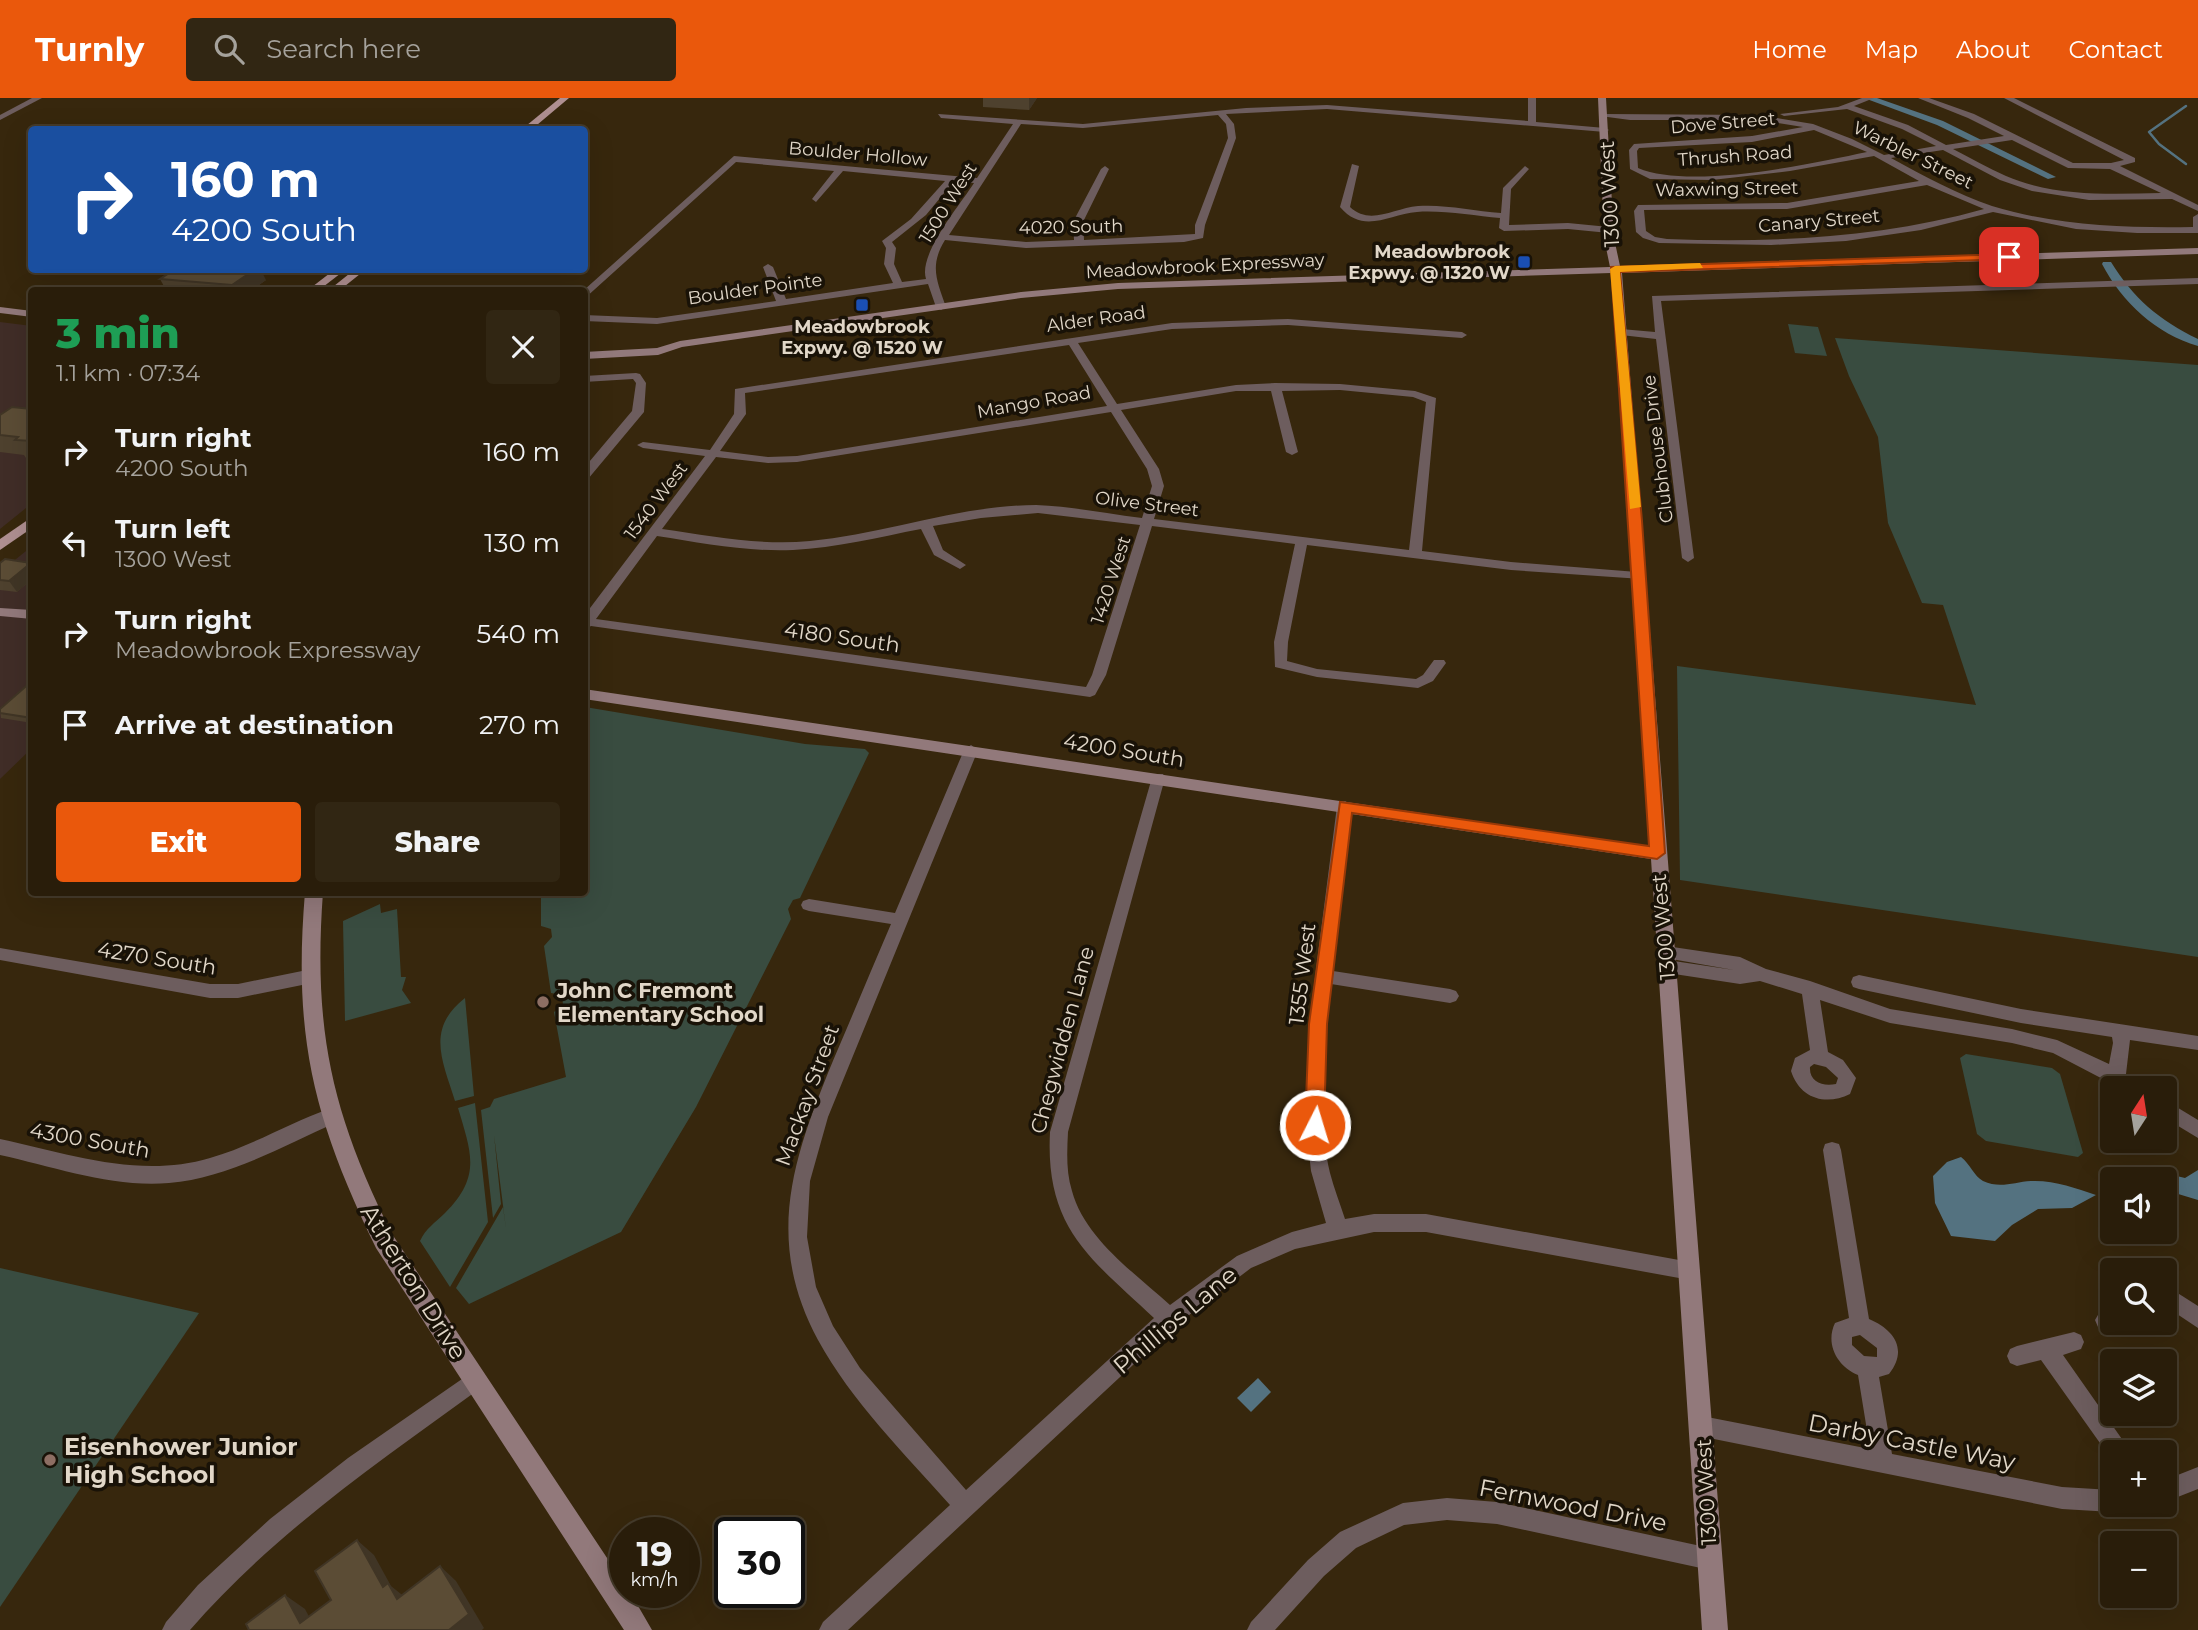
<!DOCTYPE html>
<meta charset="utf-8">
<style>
:root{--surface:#291d0a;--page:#312613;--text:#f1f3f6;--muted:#a5a29c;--line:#453b2b;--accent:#ea580c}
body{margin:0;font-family:Montserrat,sans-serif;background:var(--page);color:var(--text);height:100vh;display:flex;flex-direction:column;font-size:26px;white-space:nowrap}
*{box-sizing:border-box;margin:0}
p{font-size:23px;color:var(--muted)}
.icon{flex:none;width:38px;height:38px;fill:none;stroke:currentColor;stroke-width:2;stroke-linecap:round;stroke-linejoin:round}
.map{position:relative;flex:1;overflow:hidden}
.panel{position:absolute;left:28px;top:189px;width:560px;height:609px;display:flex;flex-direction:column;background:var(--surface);border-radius:7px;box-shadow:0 7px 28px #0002,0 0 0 2px var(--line)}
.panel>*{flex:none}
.banner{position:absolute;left:28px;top:28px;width:560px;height:147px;border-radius:7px;box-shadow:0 7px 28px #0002,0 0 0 2px var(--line);background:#1a4fa0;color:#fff;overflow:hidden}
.needle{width:46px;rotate:12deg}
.controls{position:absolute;left:2100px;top:978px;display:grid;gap:14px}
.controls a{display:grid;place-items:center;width:77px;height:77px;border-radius:7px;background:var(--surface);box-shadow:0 7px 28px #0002,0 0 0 2px var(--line);font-size:35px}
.speed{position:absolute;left:609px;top:1419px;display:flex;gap:14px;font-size:35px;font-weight:700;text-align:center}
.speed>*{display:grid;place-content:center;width:91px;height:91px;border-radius:50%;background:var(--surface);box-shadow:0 7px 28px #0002,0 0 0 2px var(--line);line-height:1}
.speed small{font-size:18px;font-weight:400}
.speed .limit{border:4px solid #111;border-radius:10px;background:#fff;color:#111}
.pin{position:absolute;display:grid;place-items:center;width:60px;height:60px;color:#fff;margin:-30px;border-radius:14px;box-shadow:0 4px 10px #0006}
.me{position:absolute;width:77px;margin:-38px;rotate:5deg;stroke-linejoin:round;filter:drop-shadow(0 0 5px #0008)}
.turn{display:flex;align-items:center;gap:24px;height:147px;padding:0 28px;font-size:32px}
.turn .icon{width:91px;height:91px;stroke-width:2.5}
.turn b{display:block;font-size:49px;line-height:60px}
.round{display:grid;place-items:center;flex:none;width:74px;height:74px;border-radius:7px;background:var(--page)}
.head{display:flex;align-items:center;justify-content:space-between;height:119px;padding:0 28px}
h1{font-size:42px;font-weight:800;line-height:52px;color:#1e9e55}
.action{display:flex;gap:14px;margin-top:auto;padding:14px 28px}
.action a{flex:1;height:80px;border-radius:7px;background:var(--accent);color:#fff;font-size:28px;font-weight:800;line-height:80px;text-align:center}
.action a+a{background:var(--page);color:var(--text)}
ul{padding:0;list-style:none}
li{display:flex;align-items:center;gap:21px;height:91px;padding:0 28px}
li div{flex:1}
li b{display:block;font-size:26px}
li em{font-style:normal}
header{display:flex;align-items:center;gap:42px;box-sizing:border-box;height:98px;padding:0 35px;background:var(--accent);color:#fff}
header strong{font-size:33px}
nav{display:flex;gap:38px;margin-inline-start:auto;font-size:24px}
.search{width:490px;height:63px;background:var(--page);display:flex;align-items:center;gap:18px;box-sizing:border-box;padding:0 24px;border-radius:7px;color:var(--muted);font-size:26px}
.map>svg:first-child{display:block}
.commercial{fill:#402d27}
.green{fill:#394c40}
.water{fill:#547280}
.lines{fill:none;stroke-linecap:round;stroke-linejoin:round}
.stream{stroke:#547280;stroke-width:2.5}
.canal{fill:#547280;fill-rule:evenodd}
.street{fill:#6d5d5e;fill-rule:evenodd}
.secondary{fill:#92797b;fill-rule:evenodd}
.primary{fill:#af8f91;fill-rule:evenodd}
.wall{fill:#4e412e}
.shaded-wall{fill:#403525}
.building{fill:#5b4c35;stroke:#403525;stroke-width:2}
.route{fill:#ea580c;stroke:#983908;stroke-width:2}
.slow{fill:#f59e0b}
.transit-dot{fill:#1a4fb4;stroke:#191207;stroke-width:2.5}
.education-dot{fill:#8d6e63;stroke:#191207;stroke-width:2.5}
.labels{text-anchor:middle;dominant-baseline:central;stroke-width:7;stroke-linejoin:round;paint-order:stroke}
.far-street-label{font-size:18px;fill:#e1d7c8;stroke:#191207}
.far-poi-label{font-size:18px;font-weight:bold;fill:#e1d7c8;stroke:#191207;text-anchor:end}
.street-label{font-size:21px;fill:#e1d7c8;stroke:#191207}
.poi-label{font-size:21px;font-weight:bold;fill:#e1d7c8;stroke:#191207;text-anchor:start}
.near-street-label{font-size:24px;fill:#e1d7c8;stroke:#191207}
.near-poi-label{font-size:24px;font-weight:bold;fill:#e1d7c8;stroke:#191207;text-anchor:start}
</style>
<header>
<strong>Turnly</strong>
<div class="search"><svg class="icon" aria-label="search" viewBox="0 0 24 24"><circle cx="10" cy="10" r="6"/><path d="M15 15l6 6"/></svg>Search here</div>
<nav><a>Home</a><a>Map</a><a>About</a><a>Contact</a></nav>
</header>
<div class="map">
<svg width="2198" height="1532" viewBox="0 0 2198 1532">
<rect width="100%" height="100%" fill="#37270d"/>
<g class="commercial">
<path d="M0,224L32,228L31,406L0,431Z"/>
<path d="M31,449V651L0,681V474Z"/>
</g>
<g class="green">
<path d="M1788,226L1818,229L1827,258L1795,255Z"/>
<path d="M1835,240L2198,267V859L1680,782L1677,568L1976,607L1943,507L1922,505L1888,425L1878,339L1849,278Z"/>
<path d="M585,609L805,646L865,651L869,655L800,800L793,802L788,811L791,821L696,1009L621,1134L469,1206L456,1190L503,1109L506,1131L494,1037L501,1106L493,1120L481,1012L490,1009L494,1001L566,979L554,914L563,907L562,897L551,895L544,848L552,839L551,831L541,828V795L584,794Z"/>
<path d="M380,806L381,815L397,811L401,879H406L402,892L411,905L345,923L343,823Z"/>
<path d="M465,900L474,998L455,1003C443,964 425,931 465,900Z"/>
<path d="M1966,956L2052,970L2060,976L2083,1055L2078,1059L1986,1043L1977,1036L1960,960Z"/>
<path d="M475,1005L488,1124L450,1189L420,1143C426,1130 435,1125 445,1115C482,1078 471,1054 458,1010Z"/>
<path d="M0,1170L199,1215L0,1509Z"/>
</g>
<g class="water">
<path d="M1961,1059C1970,1066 1974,1078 1983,1083C2000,1091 2014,1084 2031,1083C2054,1082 2075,1090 2096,1097L2072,1110L2038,1111L2012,1127L1995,1143L1951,1138L1935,1105L1933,1078L1947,1064Z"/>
<path d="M2198,1072V1102L2165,1092V1082L2156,1081V1073L2185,1080Z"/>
<path d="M1258,1280L1271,1294L1251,1314L1237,1300Z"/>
</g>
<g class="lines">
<path class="stream" d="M2186,8L2149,34L2159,46L2186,66"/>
<g class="canal">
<path d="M1864,0H1877L1943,23L2056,79L2048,81L1937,27Z"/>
<path d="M2103,164H2111C2133,200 2159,222 2198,241V248C2156,236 2122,204 2102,166Z"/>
</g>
<g class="street">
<path d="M32,0H42L0,22V17Z"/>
<path d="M1528,0H1536V24L1605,30L1609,32L1605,34L1327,11L1226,16L1234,26L1236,40L1205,127L1203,140L1184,144L1026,150L945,142C929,168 937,183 946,209L941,212L936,209L928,186L657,226L584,223V217L657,220L776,203L763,169L768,166L773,169L786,201L893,185L884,166L886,150L882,143L911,121L945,83L843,73L816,104L812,101L834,73L736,64L584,201V192L734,58L977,80L1013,26L941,20L938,16L1083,26L1246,10L1327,7L1528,23ZM1218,17L1226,26L1228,40L1195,127V136L1084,142L1083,124L1109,71L1105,68L1101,71L1073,124L1074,142L1026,144L949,137L1021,26L1083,30ZM954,83L974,85C960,107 918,156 926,181L902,184L894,166L896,150L892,144L926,117Z"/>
<path d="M1862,0H1874L1854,8L1908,27L1946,47L2004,38L1968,20L1918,0H1929L1974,16L2073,65H2111L2124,62L2004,0H2014L2135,60V64L2120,68L2198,107V113L2172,101L2089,102L2032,93L2000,82L1943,52L1891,60C1924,78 1957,96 1992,108C2058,128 2126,130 2193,129V119L2198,116V135H2137L2076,131L1993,114L1921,132L1846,143L1771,147L1659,145L1643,140L1636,134L1634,113L1638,107L1787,105L1919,83L1874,58L1790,73L1712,82L1650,81L1630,71L1629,52L1634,46L1752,38L1803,29L1759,22H1630L1600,18L1604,16L1759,17L1813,26L1852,41L1884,57L1936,48L1902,31L1847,11L1784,18L1780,16L1838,9ZM1814,32L1867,54C1810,66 1690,92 1638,70L1637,53L1639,50L1752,44ZM2012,42L2068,70L2110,71L2161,95C2109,96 2055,99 2006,78C1988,70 1971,60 1953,51ZM1927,87L1984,111C1881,140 1774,145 1667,141L1655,139L1646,133L1644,112L1787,111Z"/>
<path d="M1352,66L1359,68L1350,109C1370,128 1394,110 1418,108C1444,106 1474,113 1501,115L1503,90L1525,68L1529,71L1511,91L1509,127L1568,125L1609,129L1614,132L1609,135L1568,131L1504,133L1499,130L1500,120C1475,118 1442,112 1417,114C1389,116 1364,137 1340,109Z"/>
<path d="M2198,180V186L1661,203L1694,460L1688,464L1682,460L1656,241L1621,237L1616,234L1621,231L1655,234L1652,198Z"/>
<path d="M1288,221L1462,234L1467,237L1462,240L1288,227L1172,231L1078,245L1117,306L1236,287L1275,285L1340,286L1415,293L1436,300L1422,453L1511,464L1637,474L1642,475V481L1511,472L1307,447L1288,544L1287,563L1317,571L1416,581L1423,577L1434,562H1444L1446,565L1433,583L1418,590L1317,579L1275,569L1274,544L1295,446L1152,428L1106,577L1095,597L1090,599L591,528L584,532V518L705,358L643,350L637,347L643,344L710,352L734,316L735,291L1172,225ZM1069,247L1107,308L797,358L768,359L720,353L746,316L745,295ZM1340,292L1413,299L1426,304L1409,452L1154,421L1164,388L1159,371L1121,312L1236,293H1271L1286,354L1292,357L1298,354L1282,293ZM1111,314L1147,371L1152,388L1142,420C1107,416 1071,408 1036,407C960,407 886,436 810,443C761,448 711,438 662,431L716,359L768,365L797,364ZM1038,415L1140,427L1092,577L1086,589L596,521L657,438C702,445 747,454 793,452C836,450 879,439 921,431L934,457L960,471L966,467L943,452L933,428L981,420Z"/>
<path d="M636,275L640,276L646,285L644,314L588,381H584V370L632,313L636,285L633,281L584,284V278Z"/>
<path d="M971,647L978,652L828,1019L810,1083L807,1139L816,1189L833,1228L860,1270L966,1392L1154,1220C1090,1160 1045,1130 1050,1034L1153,676H1163L1165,680L1068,1034C1067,1054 1066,1074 1072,1093C1085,1141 1135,1175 1170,1207L1237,1158L1292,1134L1326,1125L1311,1073L1306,1027L1309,926L1337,708L1345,703L1353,708L1333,873L1450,891L1456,893L1459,898L1456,903L1450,905L1331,886C1325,939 1317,1023 1330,1075C1334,1090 1340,1106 1345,1121L1374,1116H1426L1690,1164L1697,1167L1700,1173L1697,1179L1690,1182L1426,1134H1374L1295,1151L1251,1170L1176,1227L848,1532H819L823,1524L950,1407C904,1355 852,1304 818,1242C763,1140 794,1057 835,958C854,914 872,870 891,826L809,813L803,811L801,807L803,803L809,801L895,815L964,652Z"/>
<path d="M1666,848L1740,859L1766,871L1810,883L1890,911L2012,931L2057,942L2109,966L2113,945L2112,939L2021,925L1859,891L1853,889L1851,884L1853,879L1859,877L2021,911L2198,938V952L2130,942L2126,976L2141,985L2144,990H2120L2053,955L2012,945L1890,925L1820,902L1828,954L1843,962L1856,980L1850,996C1826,1008 1800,1001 1791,973L1795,960L1810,952L1802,896L1760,883L1740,886L1661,874L1659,869L1661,864L1667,862L1734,872L1660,859L1658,854L1660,849ZM1814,966L1826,969L1838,980L1836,986C1823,989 1809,984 1810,969Z"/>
<path d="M0,850L210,886H238L307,872L313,874L315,879L313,884L307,886L238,900H210L0,862Z"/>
<path d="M2165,1002L2198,1022V1040L2165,1020Z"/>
<path d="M329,1011L335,1013L338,1019L335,1025C283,1048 228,1080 169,1085C113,1090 55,1069 0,1057V1041C69,1056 140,1081 210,1060C252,1048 289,1025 329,1011Z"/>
<path d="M1832,1044L1839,1046L1841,1052L1869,1221C1895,1232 1908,1252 1889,1276L1879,1279L1892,1356L2062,1389L2112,1392V1407H2121L2120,1411L2112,1414L2062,1411L1694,1337L1691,1329L1694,1321L1702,1318L1870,1351L1858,1277C1837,1268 1825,1246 1835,1225L1849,1220L1823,1052L1825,1046ZM1860,1237L1877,1250V1259L1864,1258L1852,1247V1239Z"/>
<path d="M2165,1187L2198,1208V1230L2165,1208Z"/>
<path d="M2112,1202V1225H2115L2105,1232L2098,1229L2095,1222L2105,1205Z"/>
<path d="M2074,1234L2081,1237L2084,1244L2081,1251L2063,1257L2131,1354H2112V1362L2041,1262L2017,1268L2010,1265L2007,1258L2010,1251L2017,1248Z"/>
<path d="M475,1272L482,1275L486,1282L482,1289C379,1364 274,1435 190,1532H162L166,1524L198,1487L270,1421L348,1360Z"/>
<path d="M2198,1369V1391L2165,1404V1382Z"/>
<path d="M1447,1400L1497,1404L1710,1450L1718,1453L1721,1461L1718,1469L1710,1472L1497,1426L1447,1422L1404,1427L1356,1450L1324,1478L1275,1532H1247L1251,1524L1308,1462L1340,1434L1403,1405Z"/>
</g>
<g class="secondary">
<path d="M1598,0H1606L1614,140L1620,168L2198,150V156L1622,175L1728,1532H1702L1651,761L584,601V591L1650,749L1611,175L1118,191L1021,200L682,249L658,257L584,261V254L657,250L680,243L1021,194L1118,185L1610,169L1604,140Z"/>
<path d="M0,209L32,213V219L0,215Z"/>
<path d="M0,510L32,512V521L0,518Z"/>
<path d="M305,794H323C313,931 331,1014 392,1136L625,1487V1494H630L652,1532H624L376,1150C313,1020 293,939 305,794Z"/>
</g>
<g class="primary">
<path d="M560,0H569L531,32H521Z"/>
<path d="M334,172H345L319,192H308Z"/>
<path d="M354,172H365L340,192H329Z"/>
<path d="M32,419V430L0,452V441Z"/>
</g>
</g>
<g class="wall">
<path d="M983,0H1037L1029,12L983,9Z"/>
<path d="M160,181L266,182L252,192H166Z"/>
<path d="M32,311V360H26L24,357L0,354V317Z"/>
<path d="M0,465L32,466V481L17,494L0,492Z"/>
<path d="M32,583V625L1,620L0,611Z"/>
</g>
<g class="shaded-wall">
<path d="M1029,0H1037L1029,12Z"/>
<path d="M254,172H261L266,182L252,192H235L232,187Z"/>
<path d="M31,465L32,481L17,494L9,483Z"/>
<path d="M357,1442L374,1457L391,1488L406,1500L414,1516L383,1489Z"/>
<path d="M440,1468L456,1483L484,1530L482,1532H449Z"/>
<path d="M285,1497L305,1511L316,1532L300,1525Z"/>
</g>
<g class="building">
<path d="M174,172H254L232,187L160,181Z"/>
<path d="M12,309L32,311V343L15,342L18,339L0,337V317Z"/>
<path d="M5,461L31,465L9,483L0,482V465Z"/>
<path d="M32,583V620L0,615V611Z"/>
<path d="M357,1442L383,1489L388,1485L397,1501L440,1468L469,1516L449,1532H249L246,1526L285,1497L300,1525L331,1502L315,1473Z"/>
</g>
<path class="route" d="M2009,156L2013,161L1620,174L1642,423L1665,755L1657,761L1352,715L1327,926L1324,1027L1321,1033H1308L1305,1027L1309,926L1340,704L1649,748L1611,169Z"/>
<path class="slow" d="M1700,165L1703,170L1620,174L1641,409L1630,411L1610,171L1615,168Z"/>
<g class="transit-dot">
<rect x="1517" y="157" width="14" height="14" rx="3.5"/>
<rect x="855" y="200" width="14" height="14" rx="3.5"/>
</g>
<g class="education-dot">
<circle cx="543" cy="904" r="7"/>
<circle cx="50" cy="1362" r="7"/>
</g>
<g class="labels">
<g class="far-street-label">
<text transform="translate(1723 25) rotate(-5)">Dove Street</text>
<text transform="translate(858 56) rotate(5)">Boulder Hollow</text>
<text transform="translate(1913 57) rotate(26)">Warbler Street</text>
<text transform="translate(1735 58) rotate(-4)">Thrush Road</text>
<text transform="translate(1727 91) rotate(-1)">Waxwing Street</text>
<text transform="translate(948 105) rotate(-58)">1500 West</text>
<text transform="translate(1819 123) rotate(-5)">Canary Street</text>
<text transform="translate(1071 129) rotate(-1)">4020 South</text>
<text transform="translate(1205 168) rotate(-3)">Meadowbrook Expressway</text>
<text transform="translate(755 191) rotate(-8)">Boulder Pointe</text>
<text transform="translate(1096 221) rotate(-8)">Alder Road</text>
<text transform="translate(1034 304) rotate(-10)">Mango Road</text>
<text transform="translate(1658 351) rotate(-97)">Clubhouse Drive</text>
<text transform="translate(656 403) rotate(-53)">1540 West</text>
<text transform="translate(1147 406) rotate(7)">Olive Street</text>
<text transform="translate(1111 482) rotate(-72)">1420 West</text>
</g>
<g class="far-poi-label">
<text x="1510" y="154">Meadowbrook<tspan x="1510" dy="21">Expwy. @ 1320 W</tspan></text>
<text x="862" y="229" text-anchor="middle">Meadowbrook<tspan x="862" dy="21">Expwy. @ 1520 W</tspan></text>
</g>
<g class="street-label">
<text transform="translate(1609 96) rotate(-93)">1300 West</text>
<text transform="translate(842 539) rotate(8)">4180 South</text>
<text transform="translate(1124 652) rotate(9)">4200 South</text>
<text transform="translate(1663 829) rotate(-95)">1300 West</text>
<text transform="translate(157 860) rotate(9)">4270 South</text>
<text transform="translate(1302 876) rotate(-83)">1355 West</text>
<text transform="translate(1062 942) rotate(-75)">Chegwidden Lane</text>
<text transform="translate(807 997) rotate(-70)">Mackay Street</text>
<text transform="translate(90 1042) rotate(10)">4300 South</text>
<text transform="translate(1706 1394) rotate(-93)">1300 West</text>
</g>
<g class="poi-label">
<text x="557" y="892">John C Fremont<tspan x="557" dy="24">Elementary School</tspan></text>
</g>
<g class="near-street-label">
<text transform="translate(414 1184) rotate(58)">Atherton Drive</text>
<text transform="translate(1175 1222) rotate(-40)">Phillips Lane</text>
<text transform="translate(1912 1344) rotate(11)">Darby Castle Way</text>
<text transform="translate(1573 1407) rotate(11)">Fernwood Drive</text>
</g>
<g class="near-poi-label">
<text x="64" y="1348">Eisenhower Junior<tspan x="64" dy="28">High School</tspan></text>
</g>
</g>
</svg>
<div class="controls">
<a><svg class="needle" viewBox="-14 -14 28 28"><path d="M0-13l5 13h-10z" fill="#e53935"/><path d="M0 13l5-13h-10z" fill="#a5a29c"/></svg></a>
<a><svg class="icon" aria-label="sound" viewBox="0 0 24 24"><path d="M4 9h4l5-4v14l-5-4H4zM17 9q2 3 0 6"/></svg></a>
<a><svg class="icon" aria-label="search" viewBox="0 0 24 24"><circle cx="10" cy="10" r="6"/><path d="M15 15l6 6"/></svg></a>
<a><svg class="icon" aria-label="layers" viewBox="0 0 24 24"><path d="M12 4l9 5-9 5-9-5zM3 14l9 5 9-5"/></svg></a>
<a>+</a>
<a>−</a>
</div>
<div class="speed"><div>19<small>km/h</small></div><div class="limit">30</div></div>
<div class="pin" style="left:2009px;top:159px;background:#d93025"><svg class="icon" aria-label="arrive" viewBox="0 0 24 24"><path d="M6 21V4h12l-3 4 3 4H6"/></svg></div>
<svg class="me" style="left:1315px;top:1027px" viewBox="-20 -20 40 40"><circle r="17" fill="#ea580c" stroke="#fff" stroke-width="3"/><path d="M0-11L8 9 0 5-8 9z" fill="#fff"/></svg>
<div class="banner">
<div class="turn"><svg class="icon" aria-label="right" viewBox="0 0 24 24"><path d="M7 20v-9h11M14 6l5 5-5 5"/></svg><div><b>160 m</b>4200 South</div></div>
</div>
<section class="panel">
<div class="head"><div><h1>3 min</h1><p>1.1 km · 07:34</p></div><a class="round"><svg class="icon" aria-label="close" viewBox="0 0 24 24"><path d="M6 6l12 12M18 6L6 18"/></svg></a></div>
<ul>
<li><svg class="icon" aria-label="right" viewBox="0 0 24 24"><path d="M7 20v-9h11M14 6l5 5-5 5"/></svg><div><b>Turn right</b><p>4200 South</p></div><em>160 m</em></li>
<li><svg class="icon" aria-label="left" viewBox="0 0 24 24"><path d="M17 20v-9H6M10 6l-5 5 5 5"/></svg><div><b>Turn left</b><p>1300 West</p></div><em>130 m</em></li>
<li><svg class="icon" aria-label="right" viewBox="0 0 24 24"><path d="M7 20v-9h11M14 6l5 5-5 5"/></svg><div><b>Turn right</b><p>Meadowbrook Expressway</p></div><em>540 m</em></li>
<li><svg class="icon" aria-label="arrive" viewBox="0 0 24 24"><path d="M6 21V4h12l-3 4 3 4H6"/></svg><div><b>Arrive at destination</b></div><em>270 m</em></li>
</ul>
<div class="action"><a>Exit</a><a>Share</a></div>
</section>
</div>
